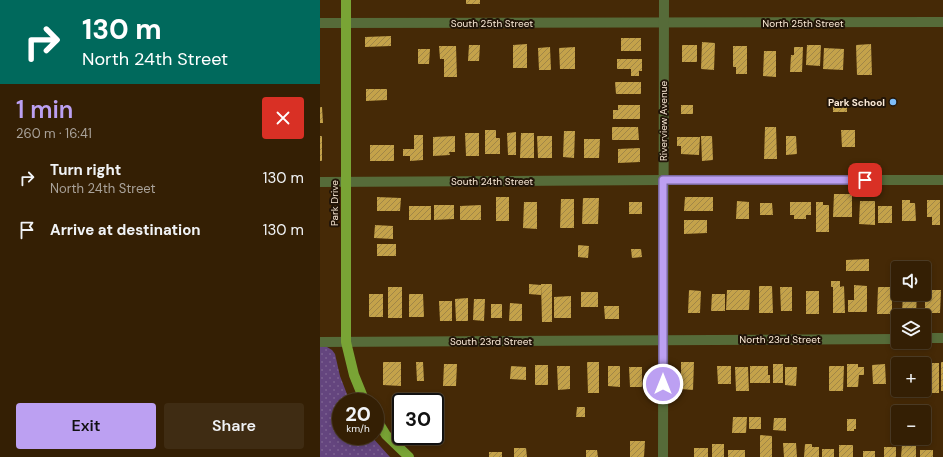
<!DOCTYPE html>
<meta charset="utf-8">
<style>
:root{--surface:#341f04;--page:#3f2c13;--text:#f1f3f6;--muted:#a9a29a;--line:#4e3d26;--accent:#bca0f2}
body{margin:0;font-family:"DM Sans",sans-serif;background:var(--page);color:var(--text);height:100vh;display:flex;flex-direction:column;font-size:15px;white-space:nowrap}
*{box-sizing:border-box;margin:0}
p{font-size:13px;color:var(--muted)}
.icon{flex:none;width:22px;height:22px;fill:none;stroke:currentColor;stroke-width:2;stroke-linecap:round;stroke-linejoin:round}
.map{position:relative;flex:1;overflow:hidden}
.panel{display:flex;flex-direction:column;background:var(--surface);width:320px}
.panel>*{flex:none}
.banner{background:#00695c;color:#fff;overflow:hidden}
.fabs{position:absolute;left:571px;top:261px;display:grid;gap:8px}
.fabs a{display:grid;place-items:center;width:40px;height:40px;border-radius:4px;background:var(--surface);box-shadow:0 2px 6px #0003,0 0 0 1px var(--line);font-size:20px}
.speed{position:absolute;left:12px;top:393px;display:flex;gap:8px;font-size:20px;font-weight:700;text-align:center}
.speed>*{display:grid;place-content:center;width:52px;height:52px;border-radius:50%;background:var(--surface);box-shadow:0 2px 6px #0003,0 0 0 1px var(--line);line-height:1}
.speed small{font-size:10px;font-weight:400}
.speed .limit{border:2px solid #111;border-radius:6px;background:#fff;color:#111}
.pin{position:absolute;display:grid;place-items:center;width:34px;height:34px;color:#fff;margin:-17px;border-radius:8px;box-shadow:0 2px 6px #0006}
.me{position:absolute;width:44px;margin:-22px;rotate:0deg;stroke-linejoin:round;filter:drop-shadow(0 0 3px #0008)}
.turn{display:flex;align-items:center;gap:14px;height:84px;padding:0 16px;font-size:18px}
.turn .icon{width:52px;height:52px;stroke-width:2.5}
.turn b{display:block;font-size:28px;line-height:34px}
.round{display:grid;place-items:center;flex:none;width:42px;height:42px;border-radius:4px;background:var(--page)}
.head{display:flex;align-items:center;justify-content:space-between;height:68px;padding:0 16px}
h1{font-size:24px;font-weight:600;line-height:30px;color:var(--accent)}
.action{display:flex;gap:8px;margin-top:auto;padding:8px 16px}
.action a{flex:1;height:46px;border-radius:4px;background:var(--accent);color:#111;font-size:16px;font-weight:600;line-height:46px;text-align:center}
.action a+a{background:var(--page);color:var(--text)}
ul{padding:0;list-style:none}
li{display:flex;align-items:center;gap:12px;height:52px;padding:0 16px}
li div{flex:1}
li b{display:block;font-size:15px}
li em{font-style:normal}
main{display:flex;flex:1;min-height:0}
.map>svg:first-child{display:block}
.park{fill:url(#park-dots)}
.building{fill:url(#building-hatch)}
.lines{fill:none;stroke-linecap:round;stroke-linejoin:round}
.minor{stroke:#566b39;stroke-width:10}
.major{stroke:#79a435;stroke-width:10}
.route-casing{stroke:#7a689d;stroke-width:10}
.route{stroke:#bca0f2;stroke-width:7}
.poi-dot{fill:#7ebdf9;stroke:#221508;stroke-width:1.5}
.labels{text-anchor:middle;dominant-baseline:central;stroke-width:4;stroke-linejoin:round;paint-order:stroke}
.street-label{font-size:10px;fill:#fae9d6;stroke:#221508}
.poi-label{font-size:10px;font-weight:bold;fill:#fae9d6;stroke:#221508;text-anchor:end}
</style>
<main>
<section class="panel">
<div class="banner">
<div class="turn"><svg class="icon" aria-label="right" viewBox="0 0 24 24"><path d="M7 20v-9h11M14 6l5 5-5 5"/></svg><div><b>130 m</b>North 24th Street</div></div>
</div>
<div class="head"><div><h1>1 min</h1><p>260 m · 16:41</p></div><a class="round" style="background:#d93025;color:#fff"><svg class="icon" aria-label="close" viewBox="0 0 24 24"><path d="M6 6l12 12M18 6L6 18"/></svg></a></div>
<ul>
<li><svg class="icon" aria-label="right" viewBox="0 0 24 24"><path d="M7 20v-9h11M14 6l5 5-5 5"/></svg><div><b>Turn right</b><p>North 24th Street</p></div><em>130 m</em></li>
<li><svg class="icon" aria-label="arrive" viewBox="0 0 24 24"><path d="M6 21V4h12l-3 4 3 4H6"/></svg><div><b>Arrive at destination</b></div><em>130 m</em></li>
</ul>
<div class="action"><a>Exit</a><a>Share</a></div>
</section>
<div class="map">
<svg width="623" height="457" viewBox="0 0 623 457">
<defs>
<pattern id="park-dots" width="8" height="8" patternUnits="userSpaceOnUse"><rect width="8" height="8" fill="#64457e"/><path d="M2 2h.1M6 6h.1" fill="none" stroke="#7b6090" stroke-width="1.8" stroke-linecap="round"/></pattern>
<pattern id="building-hatch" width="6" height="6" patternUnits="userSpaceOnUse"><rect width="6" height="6" fill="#c4a24a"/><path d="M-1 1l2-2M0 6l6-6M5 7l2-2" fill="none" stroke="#a08647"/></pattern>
</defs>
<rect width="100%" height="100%" fill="#452906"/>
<path class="park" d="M0,347H7L12,350L15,354L20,376L30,402H21V436H51L70,457H0Z"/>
<g class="building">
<rect x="146" y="0" width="14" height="4"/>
<path d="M71,36V46L45,47V37Z"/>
<rect x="301" y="38" width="20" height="13"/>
<path d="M382,42L395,43L394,70L381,69Z"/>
<path d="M207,44V68H193V45Z"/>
<path d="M551,44L552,75H537L536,45Z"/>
<path d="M149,45H160L159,61H148Z"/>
<rect x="362" y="45" width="15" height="17"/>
<path d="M487,45H501L500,66L486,65Z"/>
<path d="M119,46H136L137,77H124V59H120Z"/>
<path d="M413,46H427V74H416V67H413Z"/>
<path d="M230,47L231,70H219L218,48Z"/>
<path d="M255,47V69H240L239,48Z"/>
<path d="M474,47H483L482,72H470L471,55H474Z"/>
<path d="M504,48L524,49L523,70L503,69Z"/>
<path d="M98,49H110L109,64H98Z"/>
<path d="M444,51H456V77L443,76Z"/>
<path d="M297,59H322V71H319V76H311V69H297Z"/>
<path d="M295,82H321V94H296Z"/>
<path d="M46,89H67V100L46,101Z"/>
<rect x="513" y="99" width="14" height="13"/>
<path d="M298,105H320V119H293V110H298Z"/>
<rect x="361" y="105" width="12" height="9"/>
<path d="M0,107H2L3,123H0Z"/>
<path d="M292,127H318L319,140H292Z"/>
<path d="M445,127H456L457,159H444Z"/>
<path d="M165,130H176V138H180V154H165Z"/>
<path d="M521,130H535V147H522Z"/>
<path d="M244,131H255L254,158L243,157Z"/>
<path d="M196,132V155H188L187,133Z"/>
<path d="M145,133H159V156H146Z"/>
<path d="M201,133H214V158H200Z"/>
<path d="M94,135H103V160L90,161V156H83V149H94Z"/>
<rect x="0" y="136" width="2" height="25"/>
<path d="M135,136V152H129L130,155L113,156V137Z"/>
<path d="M217,136H232V158H218Z"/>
<path d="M381,136H392L393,160L382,161Z"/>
<path d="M466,136H476L477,154L466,155Z"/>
<path d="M357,137H380L379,155L361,154V146H357Z"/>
<path d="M264,139H280L279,158H264Z"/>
<rect x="50" y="145" width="24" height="16"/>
<path d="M320,148V162L298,163V149Z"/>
<path d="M514,194H532V217H513Z"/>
<path d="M57,197L81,198L80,211H57Z"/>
<rect x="176" y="197" width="13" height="24"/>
<path d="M365,197H393V211H364Z"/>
<path d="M263,198H279L278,224H262Z"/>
<path d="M241,199H254V228H240Z"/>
<path d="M582,200H590V203H595L596,221H582Z"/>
<path d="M607,200H620V225H612V217H607Z"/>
<path d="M417,201L429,202V219H416Z"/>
<path d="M540,201H555V225L539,224Z"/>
<path d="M204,202H217V229L203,228Z"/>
<rect x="309" y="202" width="13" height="12"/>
<path d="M470,202H491V215H486V219H474V215H470Z"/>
<path d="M496,202H503V205H509V232H496Z"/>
<path d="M440,203H452L453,215H440Z"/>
<path d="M114,205H134V219L114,220Z"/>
<path d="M161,205V220H140V206Z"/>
<rect x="89" y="206" width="22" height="14"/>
<rect x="558" y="206" width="14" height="17"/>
<path d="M364,220H387V233L364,234Z"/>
<path d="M55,225L73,226V239L54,238Z"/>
<rect x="57" y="244" width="19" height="12"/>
<path d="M258,245L269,246L268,258L258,257Z"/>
<path d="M311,249H321L322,257L312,258Z"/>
<path d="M549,259V271H526V260Z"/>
<path d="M511,281H520V287L524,286L525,313H513V287H511Z"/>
<path d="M209,284L221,285V295L209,294Z"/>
<path d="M221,284H232V322H222Z"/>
<path d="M534,285L547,286V312H528V300H534Z"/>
<path d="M439,286H452L453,313H439Z"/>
<rect x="68" y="287" width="14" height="31"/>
<path d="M460,287H472V311H461Z"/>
<path d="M558,287H572V314H557Z"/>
<path d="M369,290L381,291L380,313H368Z"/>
<path d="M407,290H430L429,310H406Z"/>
<path d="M605,290H621L620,313H605Z"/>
<rect x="486" y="291" width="13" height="23"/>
<rect x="261" y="292" width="17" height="15"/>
<rect x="49" y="294" width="14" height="23"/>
<path d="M89,294H103L104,317H89Z"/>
<path d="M392,294H405V311H391Z"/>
<path d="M583,294H597L596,313H582Z"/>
<path d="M251,296V318H234V297Z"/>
<path d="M148,298V321H136L135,299Z"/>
<path d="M154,299H165L164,321L153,320Z"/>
<path d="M119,301H132V321H120Z"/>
<path d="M190,303L202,304V321H189Z"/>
<rect x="171" y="304" width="11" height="14"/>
<path d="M284,306H299V319H285Z"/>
<path d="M63,362H81V386L63,385Z"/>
<path d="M96,362H103L104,381H97Z"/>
<path d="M267,362H279V393H268Z"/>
<path d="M361,362H374L373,390L361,389Z"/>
<rect x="621" y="362" width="2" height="29"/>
<path d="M605,363H619V393H607V387H604Z"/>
<path d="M124,364H137L136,386H123Z"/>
<rect x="453" y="364" width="10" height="19"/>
<path d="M527,364H538V367H544V375H539L538,387H527Z"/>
<path d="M565,364L566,384H553L552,365Z"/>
<path d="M572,364H578V386H573Z"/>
<rect x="215" y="365" width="13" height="20"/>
<path d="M191,366L206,367V380L190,379Z"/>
<path d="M237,366H250V389L238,390Z"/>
<path d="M288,366H300V387L288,386Z"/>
<path d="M397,366H411V384H398Z"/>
<path d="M430,366H448V375H450V383H430Z"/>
<path d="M509,366H524L523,391H509Z"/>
<path d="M309,367H322V387H310Z"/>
<path d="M415,367H428L429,391H416Z"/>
<path d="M465,367H477L476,386L465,385Z"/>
<path d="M80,399L83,402H81V413L79,414L72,404Z"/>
<path d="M257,407H265V417H256Z"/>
<path d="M413,417H427L426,433H412Z"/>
<rect x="429" y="417" width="12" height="12"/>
<path d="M454,418H466V431L453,430Z"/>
<path d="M527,419H536V429H534V431H527Z"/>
<path d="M440,435L452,436V457H440Z"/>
<path d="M310,441H325L324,457H310Z"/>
<path d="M463,443H476L477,457H464Z"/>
<rect x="392" y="444" width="12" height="13"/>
<path d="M485,444H492V447H499V457H484Z"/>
<rect x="519" y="445" width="14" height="12"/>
<path d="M582,445H596V457H581Z"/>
<rect x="564" y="447" width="12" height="10"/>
<path d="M194,448H206L207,457H194Z"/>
<rect x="374" y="448" width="14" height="9"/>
<rect x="502" y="449" width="12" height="8"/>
<path d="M266,450H277L278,457H266Z"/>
<rect x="408" y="450" width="17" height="7"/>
<rect x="600" y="450" width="13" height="7"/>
<rect x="543" y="451" width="12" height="6"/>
<rect x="169" y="452" width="13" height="5"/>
</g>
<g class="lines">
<g class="minor">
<path d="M0,23L623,22"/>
<path d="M0,182L343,180H623"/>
<path d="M604,338H623"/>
<path d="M0,342L578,339"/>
<path d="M343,457L344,0"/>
</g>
<g class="major">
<path d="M26,0V342L34,375L45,402"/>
<path d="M55,417L66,435L89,457"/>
</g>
</g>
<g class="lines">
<g class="route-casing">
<path id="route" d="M343,384V180H545"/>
</g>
<use href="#route" class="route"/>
</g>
<circle class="poi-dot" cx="573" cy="102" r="4"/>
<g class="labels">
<g class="street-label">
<text x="172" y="23">South 25th Street</text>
<text x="483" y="23">North 25th Street</text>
<text transform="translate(343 121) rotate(-90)">Riverview Avenue</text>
<text x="172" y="181">South 24th Street</text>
<text transform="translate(14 203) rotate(-90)">Park Drive</text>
<text x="460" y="339">North 23rd Street</text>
<text x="171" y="341">South 23rd Street</text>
</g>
<g class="poi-label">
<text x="565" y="102">Park School</text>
</g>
</g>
</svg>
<div class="fabs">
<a><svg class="icon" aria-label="sound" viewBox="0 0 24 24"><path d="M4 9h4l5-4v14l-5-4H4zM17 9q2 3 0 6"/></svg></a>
<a><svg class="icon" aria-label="layers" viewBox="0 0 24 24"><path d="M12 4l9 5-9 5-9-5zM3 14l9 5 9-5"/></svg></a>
<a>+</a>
<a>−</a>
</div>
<div class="speed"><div>20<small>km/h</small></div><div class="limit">30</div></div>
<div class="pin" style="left:545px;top:180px;background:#d93025"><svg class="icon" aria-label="arrive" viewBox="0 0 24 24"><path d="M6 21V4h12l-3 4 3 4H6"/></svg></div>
<svg class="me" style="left:343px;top:384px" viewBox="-20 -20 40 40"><circle r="17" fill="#bca0f2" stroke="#fff" stroke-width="3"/><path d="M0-11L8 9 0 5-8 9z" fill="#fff"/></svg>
</div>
</main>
